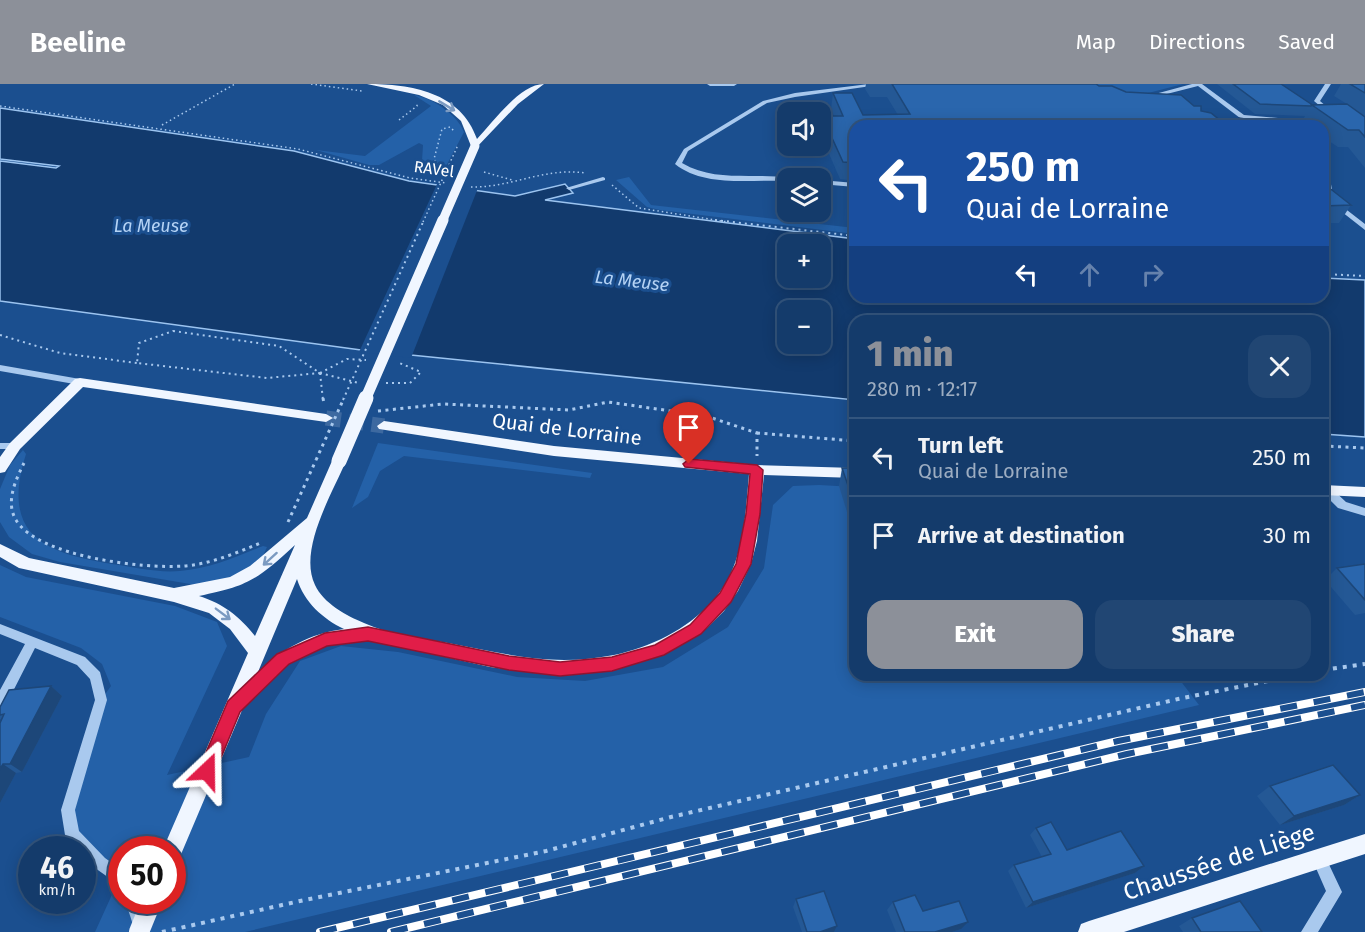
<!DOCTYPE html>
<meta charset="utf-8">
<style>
:root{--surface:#143b6b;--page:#214673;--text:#f1f3f6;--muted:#9dadc1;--line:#33557e;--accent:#8c9099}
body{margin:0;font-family:"Fira Sans",sans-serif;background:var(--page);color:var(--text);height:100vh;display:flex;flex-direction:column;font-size:22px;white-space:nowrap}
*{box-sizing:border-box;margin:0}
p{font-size:20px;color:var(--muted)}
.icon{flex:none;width:33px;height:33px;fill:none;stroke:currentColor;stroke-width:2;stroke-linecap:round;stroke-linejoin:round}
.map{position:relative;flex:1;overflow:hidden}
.side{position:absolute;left:849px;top:231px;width:480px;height:366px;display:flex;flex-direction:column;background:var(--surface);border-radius:18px;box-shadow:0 3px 15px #0003,0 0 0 2px var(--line)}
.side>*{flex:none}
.top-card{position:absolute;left:849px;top:36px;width:480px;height:183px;border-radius:18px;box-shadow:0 3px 15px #0003,0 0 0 2px var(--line);background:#1a4fa0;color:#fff;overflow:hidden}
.fabs{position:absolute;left:777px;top:18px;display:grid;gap:12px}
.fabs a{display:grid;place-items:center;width:54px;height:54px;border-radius:12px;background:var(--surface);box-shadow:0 3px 15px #0003,0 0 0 2px var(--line);font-size:30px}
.speed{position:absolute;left:18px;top:752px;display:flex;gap:12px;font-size:30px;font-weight:700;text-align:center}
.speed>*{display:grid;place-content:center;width:78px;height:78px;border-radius:50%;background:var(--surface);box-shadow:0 3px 15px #0003,0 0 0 2px var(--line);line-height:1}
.speed small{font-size:15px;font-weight:400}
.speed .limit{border:9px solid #d22;background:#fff;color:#111}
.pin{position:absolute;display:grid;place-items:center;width:51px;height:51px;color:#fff;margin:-62px -26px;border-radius:50% 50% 50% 0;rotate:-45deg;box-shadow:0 0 6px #0007}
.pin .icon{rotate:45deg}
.me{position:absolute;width:66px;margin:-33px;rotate:23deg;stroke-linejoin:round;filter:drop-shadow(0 0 4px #0008)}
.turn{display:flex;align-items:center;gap:21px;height:126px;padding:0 18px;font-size:27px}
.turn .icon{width:78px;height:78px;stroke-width:2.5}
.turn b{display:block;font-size:42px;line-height:51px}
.lanes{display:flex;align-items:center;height:57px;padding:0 18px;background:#0003;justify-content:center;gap:30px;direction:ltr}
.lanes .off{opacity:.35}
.round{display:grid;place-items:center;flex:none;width:63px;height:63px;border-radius:18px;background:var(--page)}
.head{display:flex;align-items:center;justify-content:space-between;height:102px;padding:0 18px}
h1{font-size:36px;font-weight:800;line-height:45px;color:var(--accent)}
.primary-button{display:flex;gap:12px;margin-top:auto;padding:12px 18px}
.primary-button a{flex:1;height:69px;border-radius:18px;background:var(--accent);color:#fff;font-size:24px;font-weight:800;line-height:69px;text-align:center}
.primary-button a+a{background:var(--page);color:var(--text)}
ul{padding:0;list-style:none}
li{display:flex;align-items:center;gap:18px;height:78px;padding:0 18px;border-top:2px solid var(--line)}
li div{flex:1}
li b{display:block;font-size:22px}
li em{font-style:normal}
header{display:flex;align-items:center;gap:36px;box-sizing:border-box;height:84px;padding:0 30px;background:var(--accent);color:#fff}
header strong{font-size:28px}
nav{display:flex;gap:33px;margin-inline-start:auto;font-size:21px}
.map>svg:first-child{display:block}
.green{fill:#2461a8;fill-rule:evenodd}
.water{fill:#123a6d;stroke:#9cc4f0;stroke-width:1.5;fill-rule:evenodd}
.pier{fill:#1b4f8f}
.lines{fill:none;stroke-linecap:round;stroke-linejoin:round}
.major-tunnel{stroke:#3d69a0;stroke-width:15;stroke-dasharray:15 8;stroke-linecap:butt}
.path-far3{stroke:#a9c9ee;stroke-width:1.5;stroke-dasharray:1.5 3;stroke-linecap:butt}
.path-far2{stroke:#a9c9ee;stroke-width:2;stroke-dasharray:2 4;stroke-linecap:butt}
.path-far1{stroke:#a9c9ee;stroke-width:3;stroke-dasharray:3 4.5;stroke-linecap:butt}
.path{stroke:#a9c9ee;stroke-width:4;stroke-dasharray:4 6;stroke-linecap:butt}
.minor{fill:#a9c9ee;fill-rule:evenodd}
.major{fill:#f0f6ff;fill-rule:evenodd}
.rail-casing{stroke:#fff;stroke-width:8}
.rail{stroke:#1b4f8f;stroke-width:6;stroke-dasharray:17;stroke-linecap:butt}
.path-bridge-far2{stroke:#a9c9ee;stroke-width:1.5;stroke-dasharray:1.5 3;stroke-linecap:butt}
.path-bridge-far1{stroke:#a9c9ee;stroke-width:2;stroke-dasharray:2 4;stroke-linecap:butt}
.path-bridge{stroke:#a9c9ee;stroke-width:3;stroke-dasharray:3 4.5;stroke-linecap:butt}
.major-bridge-far3{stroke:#f0f6ff;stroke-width:9}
.major-bridge-far2{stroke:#f0f6ff;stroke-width:11}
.major-bridge-far1{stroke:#f0f6ff;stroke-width:15}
.major-bridge{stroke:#f0f6ff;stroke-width:20}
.wall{fill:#245895}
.shaded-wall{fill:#1d4779}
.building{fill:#2a66ad;stroke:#1d4779;stroke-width:1.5}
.oneway{stroke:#7b9ac1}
.route{fill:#e11d48;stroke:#92132f;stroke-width:1.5}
.labels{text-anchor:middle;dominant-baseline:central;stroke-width:6;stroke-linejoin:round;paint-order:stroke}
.far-street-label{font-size:16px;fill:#fff;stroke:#1b4f8f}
.far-water-label{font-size:18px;font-style:italic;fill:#b5d3f5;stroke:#1b4f8f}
.street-label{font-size:20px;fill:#fff;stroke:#1b4f8f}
.near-street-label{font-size:24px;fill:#fff;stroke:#1b4f8f}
</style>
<header>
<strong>Beeline</strong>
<nav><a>Map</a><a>Directions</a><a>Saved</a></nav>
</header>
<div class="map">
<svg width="1365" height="848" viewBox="0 0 1365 848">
<rect width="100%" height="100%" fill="#1b4f8f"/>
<g class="green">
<path d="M1072,0H1183L1129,14Z"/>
<path d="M414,11C432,14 457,30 464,48L444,86L425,83L422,77L423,61L419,59L379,81H369L316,66L365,72L431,22Z"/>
<path d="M629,93L651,121L855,144V150L660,126L647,123L616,96Z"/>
<path d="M378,359L592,389L590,394L404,372L380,387L368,413L352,424Z"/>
<path d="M23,366L26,370C0,452 45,469 112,480C134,483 157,489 180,487C209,485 236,473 263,462L267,463L260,478L228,495L196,501L60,478L32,470L9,453L0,438V405L10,381Z"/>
<path d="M819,401L855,403V591H1176L1199,621L245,848H95L120,793L72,751L68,726L101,616L111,602L102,580L81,564L0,533V481L26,493L175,522L217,538L227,562L167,691L249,673L266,630L300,577L341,562L398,568L517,593L585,597L663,583L728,543L764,484L773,421L793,402ZM122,765H172V816H122Z"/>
</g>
<path class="water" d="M0,24L294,67L409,97L515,112L565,100L573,109L545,116L855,155V213H1323V194L1365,196V353L1323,350V237H855V316L361,266L0,217V77L56,84L59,82L0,75ZM788,160H820V194H788ZM788,226H820V260H788Z"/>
<path class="pier" d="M438,98L478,104L411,274L359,268Z"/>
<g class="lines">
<path class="major-tunnel" d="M326,334L384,342"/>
<g class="path-far3">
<path d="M311,0L362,7"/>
<path d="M0,22L298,65L410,94L446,99"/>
<path d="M399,36L417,22V19"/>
<path d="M162,41L235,0"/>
<path d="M443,81L436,79L434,75L442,45L450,43L455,48"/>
<path d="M484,88L512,96"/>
<path d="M612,101L639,124L728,138"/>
<path d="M471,103C510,104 545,83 585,89"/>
</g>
<g class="path-far2">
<path d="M715,136L855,152"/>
<path d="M1323,190L1365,192"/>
<path d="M173,247L279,262L320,289L267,294L137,279L139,259Z"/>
<path d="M0,251L60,269L137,279"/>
<path d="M320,289L347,275L366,276"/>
<path d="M320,289L359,299"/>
<path d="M320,289L323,316"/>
<path d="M386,299H410L421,288L397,278"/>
</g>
<g class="path-far1">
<path d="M323,314L324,320"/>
<path d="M378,327L443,320L569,326L608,318L706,332L757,349V372"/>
<path d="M757,349L855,357"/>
<path d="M1323,362L1365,364"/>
<path d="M24,379C16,395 5,418 16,436C38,473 144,485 184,482C212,480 238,468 263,458"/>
<path d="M288,438L316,376"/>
</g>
<g class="path">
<path d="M1323,586L1365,580"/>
<path d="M162,848L300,817L546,767L671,733L1178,615L1298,591"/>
</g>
<g class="minor">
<path d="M707,0H737L734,2H710Z"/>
<path d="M869,0H885L795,13L767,19L688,67L682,79C716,99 753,88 790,94H788V97C751,95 705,104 675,80L684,65L763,17L795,9Z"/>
<path d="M1192,0H1202L1244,31L1278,34L1298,42H1289L1277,38L1246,35L1247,40L1237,42L1242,38L1240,34L1198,2L1147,15L1144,13Z"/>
<path d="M1325,0H1331L1320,17L1333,28V30L1331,31L1314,17Z"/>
<path d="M1323,72L1326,74L1334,116L1365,140V146L1328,117L1323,92Z"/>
<path d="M603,93L605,94V96L569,106L566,104Z"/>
<path d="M820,96L855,99V103L820,100Z"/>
<path d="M0,281L80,295L84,298L80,301L0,287Z"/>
<path d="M0,359H15L20,362L15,365H0Z"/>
<path d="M1326,402L1330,403L1346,418L1365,424V432L1338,424L1323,409V403Z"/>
<path d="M0,540L85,573L100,588L107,616L75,726L79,747L105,774L122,786V803L95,784L82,772V765H76L67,756L65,751L61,726L95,616L90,595L77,581L35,564L5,623L0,625V606L25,560L0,550Z"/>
<path d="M1319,768L1324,770L1342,808L1318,848H1301L1326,807L1312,775L1314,770Z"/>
<path d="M125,816H141L148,842L145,847H135Z"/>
</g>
<g class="major">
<path d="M367,0C411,0 461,8 477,55C493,38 520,0 544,0L518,20L475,65L471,62L461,37L443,21L419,11Z"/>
<path d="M80,294L326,330L333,334L326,338L83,303L20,365L5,388L0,389V373L10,359L75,295Z"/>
<path d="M384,337L554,362L757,381L855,384V394L764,391L757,457L751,480L738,507L724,527L707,544L666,570L613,586L562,592L490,583L371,556L327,562L289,580L243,624L179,775L172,778V765H163L248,569L230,545L209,529L174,518L19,484L0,473V460L29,474L174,504L230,493L250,482L307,434L332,377L339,372L346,377C332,410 298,466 315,501C323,519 347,532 364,539C390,551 420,554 448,559C486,566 525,576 564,576C580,576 598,574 614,571C651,563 686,546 712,518C744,483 745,435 749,390L554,372L379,345L377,342ZM295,461L255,552C239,532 224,520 199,512C249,502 258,495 295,461ZM297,495C304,518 323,535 344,545C311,549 282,565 258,588Z"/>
<path d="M1323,401L1365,403V413L1323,411Z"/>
<path d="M1365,750V770L1124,848H1078L1081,840L1089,837Z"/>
</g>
<g class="rail-casing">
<g id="rail">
<path d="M320,848L1118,657L1365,608"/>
<path d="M391,848L1127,670L1365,621"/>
</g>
</g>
<use href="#rail" class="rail"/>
<path class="path-bridge-far2" d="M423,138L458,61"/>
<path class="path-bridge-far1" d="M343,316L424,136"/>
<path class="path-bridge" d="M316,376L344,314"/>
<path class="major-bridge-far3" d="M442,138L475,62"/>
<path class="major-bridge-far2" d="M365,316L443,136"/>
<path class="major-bridge-far1" d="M339,377L366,314"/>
<path class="major-bridge" d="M139,848L152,816"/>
</g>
<g class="wall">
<path d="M866,0H1096L855,42V97L840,95L820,49L822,32H834L831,25L833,9L863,31H898L887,13H870L865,5Z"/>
<path d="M1217,0H1281L1312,21L1347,20L1334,12L1341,0H1365V84L1348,63H1338L1323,53V42H1308L1302,38L1305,32L1255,30Z"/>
<path d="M1239,34L1290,42H1234Z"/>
<path d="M1323,99L1351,121L1339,139H1323Z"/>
<path d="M842,384H855V454L839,402Z"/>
<path d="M1365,480V529L1355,531L1325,496L1337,484Z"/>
<path d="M51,602L62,612L22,688L16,689L0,719L2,636L0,635V623Z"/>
<path d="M1270,702L1360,711L1344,721L1280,741L1257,712Z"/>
<path d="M1036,744L1067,766L1144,782L1135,789L1026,824L1008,787L1014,781L1042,773L1030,751Z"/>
<path d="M796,815L837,842L834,848H802L793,823Z"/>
<path d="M893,818L923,827L961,845L952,848H896L887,826Z"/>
<path d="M1192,834L1262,848H1183L1179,842Z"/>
</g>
<g class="shaded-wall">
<path d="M51,602L62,612L22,688L10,680Z"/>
<path d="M3,680L16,689L0,719V685Z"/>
<path d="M1360,711L1344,721L1280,741L1294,732Z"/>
<path d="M1144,782L1135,789L1026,824L1033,818Z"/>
<path d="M968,838L961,845L952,848H935Z"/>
<path d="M837,842L834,848H820Z"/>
</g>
<g class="building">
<path d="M892,0H1096L1099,2H1112L1126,8L1181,11L1194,22H1201V27L1211,29L1227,42H855V79L843,78L822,32H843L833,9H852L863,31L910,30Z"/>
<path d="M1233,0H1281L1314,22L1312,21L1311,22L1260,20Z"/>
<path d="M1350,0H1365V9Z"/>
<path d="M1347,20L1365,33V53L1359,46H1348L1312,21Z"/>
<path d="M1239,34L1290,42H1239Z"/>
<path d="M1323,99L1351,121L1323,122Z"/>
<path d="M842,384H855V422Z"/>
<path d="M1365,480V516L1337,484Z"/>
<path d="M51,602L10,680H3L0,685V639L4,630L0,631V623L9,606Z"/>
<path d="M1333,681L1360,711L1294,732L1270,702Z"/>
<path d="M1051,738L1067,766L1121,747L1144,782L1033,818L1014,781L1051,770L1036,744Z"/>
<path d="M824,807L837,842L820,848H807L796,815Z"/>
<path d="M915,811L923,827L959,817L968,838L935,848H905L893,818Z"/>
<path d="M1240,817L1262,848H1201L1192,834Z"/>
</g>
<defs><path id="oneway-shaft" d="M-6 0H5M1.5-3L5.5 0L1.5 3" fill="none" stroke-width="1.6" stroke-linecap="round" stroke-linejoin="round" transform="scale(1.5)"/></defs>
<g class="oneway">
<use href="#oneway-shaft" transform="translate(447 22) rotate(31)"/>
<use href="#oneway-shaft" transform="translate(270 475) rotate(138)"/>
<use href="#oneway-shaft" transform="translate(223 530) rotate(37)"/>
</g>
<path class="route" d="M689,375L757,381L763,386L760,430L751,480L731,518L701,550L664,571L612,587L560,592L509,586L368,557L327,562L289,580L240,628L213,693L207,695L201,693L198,687L228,617L277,570L325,549L368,543L509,572L560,578L612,573L655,561L690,541L720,509L736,480L746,430L750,390L685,383L683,380Z"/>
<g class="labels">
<g class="far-street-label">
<text transform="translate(434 85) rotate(8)">RAVel</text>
</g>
<g class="far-water-label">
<text x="151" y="142">La Meuse</text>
<text transform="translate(632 197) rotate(7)">La Meuse</text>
</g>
<g class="street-label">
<text transform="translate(567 345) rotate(7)">Quai de Lorraine</text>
</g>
<g class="near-street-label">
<text transform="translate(1219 778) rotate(-18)">Chaussée de Liège</text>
</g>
</g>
</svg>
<div class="fabs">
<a><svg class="icon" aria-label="sound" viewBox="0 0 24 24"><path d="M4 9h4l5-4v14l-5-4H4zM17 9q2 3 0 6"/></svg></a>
<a><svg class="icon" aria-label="layers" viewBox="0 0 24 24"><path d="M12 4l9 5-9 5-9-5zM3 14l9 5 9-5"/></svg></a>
<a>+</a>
<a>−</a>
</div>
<div class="speed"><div>46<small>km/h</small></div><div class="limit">50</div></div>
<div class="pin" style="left:689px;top:380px;background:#d93025"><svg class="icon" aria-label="arrive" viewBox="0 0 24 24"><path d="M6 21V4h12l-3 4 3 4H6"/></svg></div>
<svg class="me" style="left:207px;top:687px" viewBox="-20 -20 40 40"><path d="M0-17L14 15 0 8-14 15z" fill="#e11d48" stroke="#fff" stroke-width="4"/></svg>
<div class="top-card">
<div class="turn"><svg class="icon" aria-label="left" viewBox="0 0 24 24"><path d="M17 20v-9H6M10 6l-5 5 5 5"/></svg><div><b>250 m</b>Quai de Lorraine</div></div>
<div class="lanes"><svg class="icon" aria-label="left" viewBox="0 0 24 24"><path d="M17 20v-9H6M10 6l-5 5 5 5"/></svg><svg class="icon off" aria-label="ahead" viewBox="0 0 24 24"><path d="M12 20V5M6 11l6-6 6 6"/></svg><svg class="icon off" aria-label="right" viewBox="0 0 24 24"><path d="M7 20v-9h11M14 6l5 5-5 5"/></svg></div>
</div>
<section class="side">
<div class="head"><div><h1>1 min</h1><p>280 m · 12:17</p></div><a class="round"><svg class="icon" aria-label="close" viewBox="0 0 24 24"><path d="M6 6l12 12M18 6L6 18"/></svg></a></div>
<ul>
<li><svg class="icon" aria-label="left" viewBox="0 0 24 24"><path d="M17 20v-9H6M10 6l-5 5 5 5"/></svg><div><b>Turn left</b><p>Quai de Lorraine</p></div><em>250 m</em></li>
<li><svg class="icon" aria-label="arrive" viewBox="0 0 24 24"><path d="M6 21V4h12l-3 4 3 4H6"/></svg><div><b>Arrive at destination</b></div><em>30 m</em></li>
</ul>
<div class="primary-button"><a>Exit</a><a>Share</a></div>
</section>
</div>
